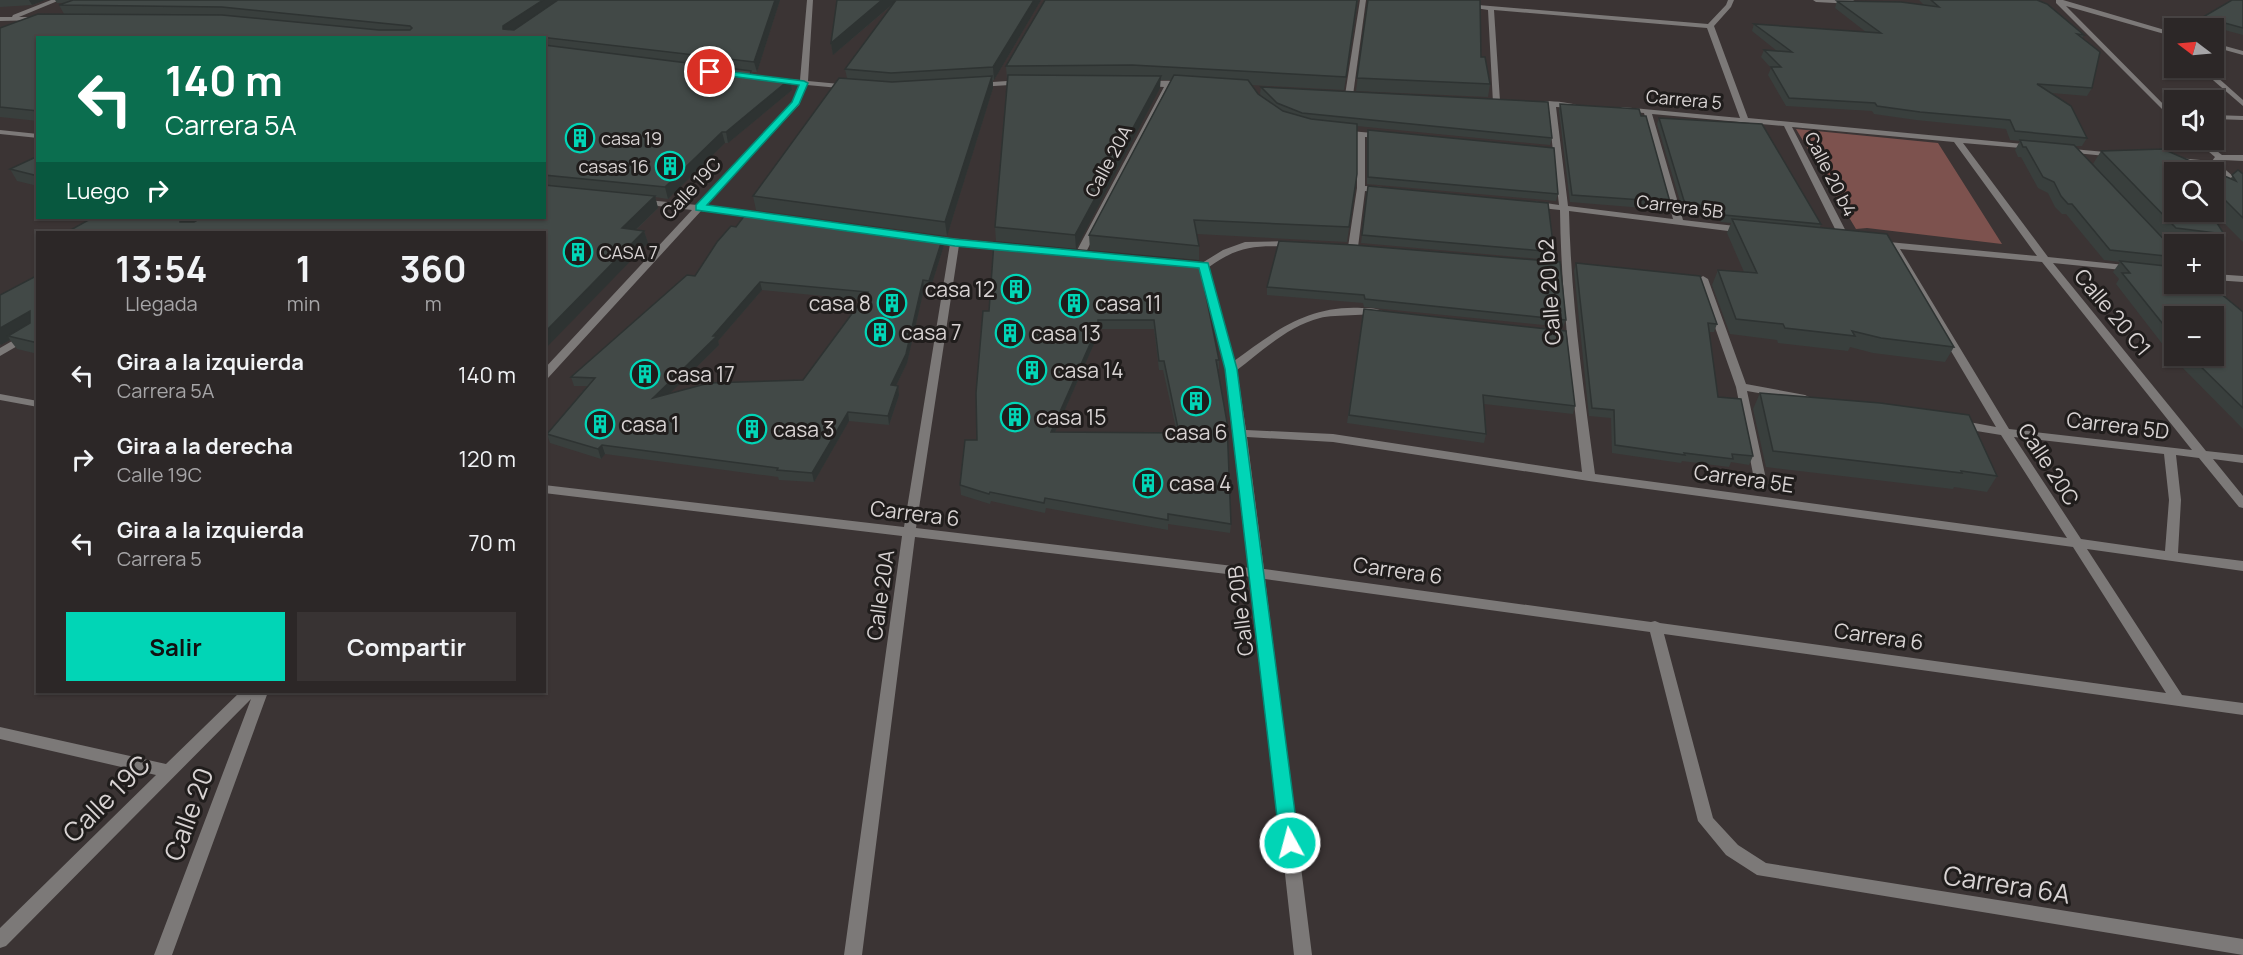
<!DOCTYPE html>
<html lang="es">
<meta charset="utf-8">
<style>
:root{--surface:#2c2727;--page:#383333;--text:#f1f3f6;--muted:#a6a5a7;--line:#484444;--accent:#01d5b6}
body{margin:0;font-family:Manrope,sans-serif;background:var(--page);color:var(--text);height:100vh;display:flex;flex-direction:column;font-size:22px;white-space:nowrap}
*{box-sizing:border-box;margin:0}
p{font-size:20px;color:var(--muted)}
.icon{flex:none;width:33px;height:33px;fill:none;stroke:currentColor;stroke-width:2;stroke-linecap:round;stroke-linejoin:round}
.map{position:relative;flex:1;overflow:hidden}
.side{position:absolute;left:36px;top:231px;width:510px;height:462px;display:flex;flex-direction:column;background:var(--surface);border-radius:0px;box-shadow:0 2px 4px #0004,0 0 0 2px var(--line)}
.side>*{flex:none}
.top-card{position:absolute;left:36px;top:36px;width:510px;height:183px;border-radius:0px;box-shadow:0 2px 4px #0004,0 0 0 2px var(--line);background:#0b6e4f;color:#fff;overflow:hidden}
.needle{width:39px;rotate:286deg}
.fabs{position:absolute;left:2164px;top:18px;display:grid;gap:12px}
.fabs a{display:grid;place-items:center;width:60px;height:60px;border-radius:0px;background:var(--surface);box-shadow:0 2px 4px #0004,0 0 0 2px var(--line);font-size:30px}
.pin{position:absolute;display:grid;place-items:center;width:51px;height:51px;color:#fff;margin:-26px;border:3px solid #fff;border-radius:50%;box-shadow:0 2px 6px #0007}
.me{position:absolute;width:66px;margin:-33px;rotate:353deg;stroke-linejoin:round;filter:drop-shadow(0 0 4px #0008)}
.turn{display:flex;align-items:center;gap:21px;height:126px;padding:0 30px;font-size:27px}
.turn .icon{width:78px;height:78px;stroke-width:2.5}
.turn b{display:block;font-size:42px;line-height:51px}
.then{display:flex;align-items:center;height:57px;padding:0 30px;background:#0003;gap:12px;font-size:22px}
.eta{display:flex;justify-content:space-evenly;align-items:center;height:102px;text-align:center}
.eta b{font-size:36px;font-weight:700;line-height:42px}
.primary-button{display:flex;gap:12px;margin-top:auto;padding:12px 30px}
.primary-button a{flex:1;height:69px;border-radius:0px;background:var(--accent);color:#111;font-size:24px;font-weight:700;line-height:69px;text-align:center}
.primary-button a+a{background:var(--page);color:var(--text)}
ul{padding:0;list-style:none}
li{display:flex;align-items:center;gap:18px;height:84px;padding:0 30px}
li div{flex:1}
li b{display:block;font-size:22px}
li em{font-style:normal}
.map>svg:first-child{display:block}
.green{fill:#7d524e}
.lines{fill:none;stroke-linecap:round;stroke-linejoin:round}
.street{fill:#7c7978;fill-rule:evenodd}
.wall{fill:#393f3d;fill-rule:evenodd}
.shaded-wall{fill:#2e3332}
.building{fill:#424947;stroke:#2e3332;stroke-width:1.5;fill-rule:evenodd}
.route{fill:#01d5b6;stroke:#018a76;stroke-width:1.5}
.labels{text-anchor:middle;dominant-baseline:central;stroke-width:6;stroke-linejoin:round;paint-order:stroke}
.far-street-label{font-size:18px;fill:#d8d3d3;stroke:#201d1c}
.far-poi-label{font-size:18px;fill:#d8d3d3;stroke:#201d1c;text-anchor:start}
.poi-label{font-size:21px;fill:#d8d3d3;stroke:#201d1c;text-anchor:start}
.street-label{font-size:21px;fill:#d8d3d3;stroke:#201d1c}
.near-street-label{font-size:26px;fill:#d8d3d3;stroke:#201d1c}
</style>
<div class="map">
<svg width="2243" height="955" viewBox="0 0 2243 955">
<rect width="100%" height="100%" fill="#3b3434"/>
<path class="green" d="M1796,129L1938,143L2002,244L1867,228L1856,229Z"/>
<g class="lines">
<g class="street">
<path d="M51,0H60L19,17H41L43,18V20L0,21V17H12L13,15Z"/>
<path d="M807,0H813L808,81L850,85L854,87L850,89L807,85L799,105L705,206L761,213L766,216L764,218L701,211L548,378L544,379V369L692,210L641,204L637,201L638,199L697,205L792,102L800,85L775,82L771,80L775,78L800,80Z"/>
<path d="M1360,0H1366L1353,95L1349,97L1345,95Z"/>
<path d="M1728,0H1734L1731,7L1714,26L1748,118L2035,145L2036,147L2032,149L1963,143L2048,257L2135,266V270L2132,271L2053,263L2206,451L2243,455V463L2213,459L2243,496V508L2239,507L2199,458L2176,455L2181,500L2178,553L2243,561V571L2087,549L2182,695L2243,703V715L1664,634L1713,818L1738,845L1766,863L2243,939V955L1757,875L1726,855L1698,821L1650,632L1265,579L1312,955H1294L1252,577L915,537L862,955H844L902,536L544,493V485L904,527L950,244L927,241V237L930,236L1008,244L1013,247L1008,250L959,245L916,528L1250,568L1235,433L1226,369L1200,268L1183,267L1178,264L1183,261L1202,263L1223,250L1245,242L1292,241L1297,244L1292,247C1257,245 1238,246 1209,267L1234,361C1275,331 1308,305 1362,308C1369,308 1378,308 1384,312C1379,316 1334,314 1320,318C1288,326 1262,351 1237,370L1246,430L1333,434L1582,472C1572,385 1561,298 1560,210L1532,207L1528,204L1532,201L1559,205L1548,106L1533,105L1529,103C1537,99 1571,102 1579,106L1575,108L1556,107L1568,206L1673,219L1644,113L1622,111L1618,109L1622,107L1740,118L1707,28L1494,10L1500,101L1493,103L1488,10L1463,6L1466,4L1708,24L1726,5ZM1652,114L1784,126L1841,241L1846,244L1851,241L1792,127L1954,142L2037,256L1878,241L1873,244L1878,247L1890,248L1996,427L1958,420L1952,424L1958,428L2001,435L2067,538L1595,474C1583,386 1571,300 1569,211L1744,233L1749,230L1744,227L1683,220ZM1900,249L2042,262L2192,450L2009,429ZM1247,437L1333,442L1589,481L2073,547L2166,693L1660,623L1655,621L1651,622L1264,569ZM2014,437L2164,454L2169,500L2165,551L2081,539Z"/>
<path d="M1813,0H1853L1856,2L1853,4L1816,2Z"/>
<path d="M2056,0H2063L2175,33V37L2066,6L2175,116V122L2056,3Z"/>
<path d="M2214,43L2243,51V55L2214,47Z"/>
<path d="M2199,68H2207L2243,100V106Z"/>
<path d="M1021,80L1025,82L1024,84L978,87L974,85L978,83Z"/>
<path d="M1143,82C1156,81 1179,79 1190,85L1186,87H1171L1085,254L1083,256H1077L1075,254L1164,87L1146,86L1142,84Z"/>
<path d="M2214,115L2243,116V120L2214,119Z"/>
<path d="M0,130L38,134V138L0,134Z"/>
<path d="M1339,130L1384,134L1388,136L1384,138L1365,137V186L1383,187L1387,190L1383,193L1365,191L1358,247L1353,250L1348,247L1357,188V136L1339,134Z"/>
<path d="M2195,140H2203L2222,155H2243V161L2222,160L2219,164L2243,185V192L2212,166L2175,163V159L2178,158L2212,161L2215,157Z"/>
<path d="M2062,148L2116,153L2120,155L2116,157L2065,152H2062Z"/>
<path d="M2214,274L2243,276V282L2214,280Z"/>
<path d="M1703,276L1708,279L1746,384L1805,395L1811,398L1805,401L1747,391L1766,479L1764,482H1756L1754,479L1736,387L1698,279Z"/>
<path d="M38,326V334L0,356V348Z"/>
<path d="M0,394L38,401V407L0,400Z"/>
<path d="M240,692H268L172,955H154L251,699L6,946L0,948V928L156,775L0,739V727L166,764Z"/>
</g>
</g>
<g class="wall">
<path d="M0,0H45L32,5L0,7Z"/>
<path d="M55,0H780L757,72H752L753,76L790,79L792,90L728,143H725L668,199L655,197L658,208L636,230L644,231L648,243L544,218V38H38V121L0,117V28L64,14L59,5L66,3H57Z"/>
<path d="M837,0H1041L994,80H993V88L947,236L756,210L753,196L847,78L845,69L892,5L833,55L831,43Z"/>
<path d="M1358,0L1344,90L1251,85L1258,94L1263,97L1260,94L1261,87L1552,138L1550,145L1357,126V174L1347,242L1197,234L1199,246V260L1090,250L1089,235L1171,80H1160V88L1076,249L996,241L995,227L1007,79L1006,66Z"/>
<path d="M1368,0L1481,57L1490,84L1488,97L1356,91Z"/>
<path d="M1919,0H2037L2047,4L2084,35L2082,38L2100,52L2092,88L2087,96L2052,93L2071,106L2087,138L2082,146H2075L2121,195L2093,164L2101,151L2163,149L2230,179L2238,170L2243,174V242L2213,212L2214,172H2175V212H2210L2224,234L2214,248V244H2180L2167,243L2175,251V284H2209L2243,312V429L2174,359L2116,284L2119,279L2113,272L2120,262L2104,260L2066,214H2062L2055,207L2048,193L2038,188L2021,157H2018L2015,150L2020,141L2010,140L2006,129L1916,120L1874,114L1872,111L1786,106L1768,75L1771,68L1761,57L1764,50L1777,51L1752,31L1754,24L1866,32L1835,8L1837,1L1901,2L1924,5ZM2175,316H2214V356H2175Z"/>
<path d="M2243,0V35L2199,23L2203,17Z"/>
<path d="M1560,104L1670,202L1668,210L1570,202L1559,111Z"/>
<path d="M1659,118L1821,224L1820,227L1954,347L1945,362L1873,353L1850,347L1848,351L1778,343L1777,340L1730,334L1712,285L1718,270L1744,272L1727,233L1731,223L1721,222L1717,215L1683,211L1657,124Z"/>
<path d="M1368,130L1558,194L1556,201L1367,184V137Z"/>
<path d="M38,156V186L17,181L10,169Z"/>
<path d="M1368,186L1554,252L1552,260L1361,243Z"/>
<path d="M1279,241L1566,320L1563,327L1364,307L1363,303L1267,295V287Z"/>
<path d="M944,245L930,290L924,289L907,363L896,386H898L899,395L889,425L849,421L814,482L779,480L778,477L605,454L601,459L550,443L547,434L587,386H574L571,377L695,276ZM762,290L863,300L803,380L670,393L719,345L718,341Z"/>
<path d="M1199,261L1219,360V369H1218L1231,524L1230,533L1168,524V530L1046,508L1045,513L991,501L990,504L961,495L960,485L977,440L989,311ZM1098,329H1154L1159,370H1163L1177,433L1055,432L1098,335Z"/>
<path d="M1576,263L1717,324L1714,332H1709L1718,397L1753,456L1749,465L1731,462L1729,467L1682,461L1681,463L1612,453L1611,418L1589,416L1574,271Z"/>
<path d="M38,275V354L17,349L10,340L0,345V295Z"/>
<path d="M1364,309L1575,406L1573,414L1484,404L1486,434L1484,443L1347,423Z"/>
<path d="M1760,393L1997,476L1987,492L1954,487L1953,489L1766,467L1753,409Z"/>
</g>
<g class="shaded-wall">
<path d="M29,0H45L32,5Z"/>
<path d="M543,0H560L507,36L503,29V26Z"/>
<path d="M775,0H780L757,72L754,62Z"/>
<path d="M882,0H895V2L833,55L831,43Z"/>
<path d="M1034,0H1041L994,80L993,67Z"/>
<path d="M992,76L993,88L947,236L945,222Z"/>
<path d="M1161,76L1160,88L1076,249L1075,235Z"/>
<path d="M790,79L792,90L728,143L726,132Z"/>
<path d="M722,132L725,143L668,199L665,187Z"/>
<path d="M655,196L658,208L625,240L622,228Z"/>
<path d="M180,218H207L187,230L180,222Z"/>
<path d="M644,231L648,243L544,350V333Z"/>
<path d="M943,237L944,245L930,290L929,281Z"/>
<path d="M923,280L924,289L907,363L892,394L891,385Z"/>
<path d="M760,282L762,290L718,341L719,345L656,407L653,398L713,336Z"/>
<path d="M30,311L38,323L8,336L10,340L1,345L0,344V328Z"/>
<path d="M1098,326V335L1051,441V432Z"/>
<path d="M898,386L899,395L889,425L888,416Z"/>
<path d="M848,412L849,421L814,482L812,473Z"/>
<path d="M602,445L605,454L601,459L598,449Z"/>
</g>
<g class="building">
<path d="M73,0H543L503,26V29L514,30L558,0H775L754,62L541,37V38H38V111L0,107V28L38,14L222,15L379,30H410L412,28L410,26L222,7L59,5Z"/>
<path d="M837,0H882L831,43Z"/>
<path d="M896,0H1034L993,67L891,73L845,69Z"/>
<path d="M1045,0H1357L1346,77L1132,65L1006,66Z"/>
<path d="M1368,0H1480L1481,57H1485L1490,84L1357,78Z"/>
<path d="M1931,0H2037L2047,4L2084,35L2077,34L2100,52L2092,88L2037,84L2071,106L2087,138L2015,131L2010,120L1920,112L1877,106L1875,103L1789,98L1771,67H1781L1764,50L1792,52L1754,24L1881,33L1837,1L1901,2L1939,7Z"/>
<path d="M2232,0H2243V28L2203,17Z"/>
<path d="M544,45L751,71L750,76L790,79L726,132H722L665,187L544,175Z"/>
<path d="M1008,75L1161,76L1075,235L995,227Z"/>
<path d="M1174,75L1248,80L1258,94L1283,111L1311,119L1357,124V174L1349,227L1194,220L1199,246L1089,235Z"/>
<path d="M992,76L945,222L753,196L839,78L892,82Z"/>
<path d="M1261,87L1548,102L1552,138L1302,113L1277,103Z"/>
<path d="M1560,104L1639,109L1641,116H1646L1670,202L1572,195Z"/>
<path d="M1659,118L1762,124L1821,224L1724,215L1720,207L1685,204Z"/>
<path d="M1368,130L1554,148L1558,194L1368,177Z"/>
<path d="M2020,140L2074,145L2175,251V257L2110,250L2072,204H2068L2061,196L2054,182L2043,177L2026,147H2023Z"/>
<path d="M2163,149L2236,181L2232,175L2238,170L2243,174V218L2214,189V172H2175V212H2210L2224,234L2176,228L2101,151Z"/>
<path d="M38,156V176L10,169Z"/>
<path d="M544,185L655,196L622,228L644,231L544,333V232H67L92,218H181H180V222H194L201,218H544Z"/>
<path d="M1368,186L1548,203L1554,252L1362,235Z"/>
<path d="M748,211L943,237L929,281L923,280L906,354L891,385L898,386L888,416L848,412L812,473L777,470L778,468L602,445L598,449L547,434L595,378L571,377L687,275L695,276L717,242L731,226L736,227ZM760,282L868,292L803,380L709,383L653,398L717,336H713Z"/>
<path d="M1732,219L1887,234L1954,347L1881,338L1852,331L1855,336L1785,328L1783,324L1736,319L1718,270L1757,273Z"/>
<path d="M1279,241L1354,245L1560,262L1566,320L1365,299L1364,295L1267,287Z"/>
<path d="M994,242L1199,261L1219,360H1216L1227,422L1231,524L1168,514V520L1045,498L1044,503L990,492L989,494L960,485L965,440H977L976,393L983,311H989ZM1098,320H1154L1159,361H1164L1179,433L1051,432L1098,326Z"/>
<path d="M2120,261L2175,267V284H2209L2243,312V408L2190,356H2214V316H2175V339L2122,273H2130Z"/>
<path d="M1576,263L1700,276L1717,324L1708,323L1718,397L1741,399L1753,456L1732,454L1733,459L1684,453L1685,455L1615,445L1614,410L1592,408Z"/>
<path d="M38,275V343L8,336L30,323V311L0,328V295Z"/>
<path d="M1364,309L1566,331L1575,406L1483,395L1486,434L1349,415Z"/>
<path d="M1760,393L1880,403L1969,415L1997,476L1961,471L1962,473L1773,451Z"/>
</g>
<path class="route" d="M710,69L804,81L808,83L799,104L707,205L955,239L1208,263L1237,369L1299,843L1296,848L1290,851L1283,848L1280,843L1225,369L1199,268L955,246L696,210V205L792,102L799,85L707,73L706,72Z"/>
<defs>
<g id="building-ring" transform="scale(1.5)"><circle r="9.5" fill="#201d1c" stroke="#01d5b6" stroke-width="1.5"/><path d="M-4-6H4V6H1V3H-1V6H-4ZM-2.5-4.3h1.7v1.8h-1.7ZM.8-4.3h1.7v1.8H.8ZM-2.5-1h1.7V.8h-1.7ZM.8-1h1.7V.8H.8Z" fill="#01d5b6"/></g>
</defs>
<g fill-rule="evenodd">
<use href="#building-ring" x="580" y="138"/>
<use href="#building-ring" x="670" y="166"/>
<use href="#building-ring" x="578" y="252"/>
<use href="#building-ring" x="1016" y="289"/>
<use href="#building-ring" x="892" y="303"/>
<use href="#building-ring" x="1074" y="303"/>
<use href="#building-ring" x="880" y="332"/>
<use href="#building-ring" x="1010" y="333"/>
<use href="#building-ring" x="1032" y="370"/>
<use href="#building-ring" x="645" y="374"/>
<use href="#building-ring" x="1196" y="401"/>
<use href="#building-ring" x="1015" y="417"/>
<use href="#building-ring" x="600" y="424"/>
<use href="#building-ring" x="752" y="429"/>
<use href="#building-ring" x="1148" y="483"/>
</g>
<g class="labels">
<g class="far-street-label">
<text transform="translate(1684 99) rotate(5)">Carrera 5</text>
<text transform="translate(1108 161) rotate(-62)">Calle 20A</text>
<text transform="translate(1831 174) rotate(63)">Calle 20 b4</text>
<text transform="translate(691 188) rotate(-47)">Calle 19C</text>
<text transform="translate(1680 206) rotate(7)">Carrera 5B</text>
</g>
<g class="far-poi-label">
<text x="601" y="138">casa 19</text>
<text x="649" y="166" text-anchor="end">casas 16</text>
<text x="599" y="252">CASA 7</text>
</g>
<g class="poi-label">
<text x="995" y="289" text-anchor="end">casa 12</text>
<text x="871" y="303" text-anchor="end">casa 8</text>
<text x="1095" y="303">casa 11</text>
<text x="901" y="332">casa 7</text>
<text x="1031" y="333">casa 13</text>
<text x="1053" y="370">casa 14</text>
<text x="666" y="374">casa 17</text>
<text x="1036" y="417">casa 15</text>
<text x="621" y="424">casa 1</text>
<text x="773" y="429">casa 3</text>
<text x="1196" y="432" text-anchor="middle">casa 6</text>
<text x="1169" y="483">casa 4</text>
</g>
<g class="street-label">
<text transform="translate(1549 292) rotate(-94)">Calle 20 b2</text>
<text transform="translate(2113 312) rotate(50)">Calle 20 C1</text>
<text transform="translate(2118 425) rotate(7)">Carrera 5D</text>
<text transform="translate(2049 464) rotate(57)">Calle 20C</text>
<text transform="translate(1744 478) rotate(8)">Carrera 5E</text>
<text transform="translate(915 513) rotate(7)">Carrera 6</text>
<text transform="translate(1398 570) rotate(8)">Carrera 6</text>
<text transform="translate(880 595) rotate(-82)">Calle 20A</text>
<text transform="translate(1240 611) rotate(-97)">Calle 20B</text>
<text transform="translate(1879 636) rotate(8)">Carrera 6</text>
</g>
<g class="near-street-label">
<text transform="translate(106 798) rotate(-45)">Calle 19C</text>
<text transform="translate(188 814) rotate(-70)">Calle 20</text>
<text transform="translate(2007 884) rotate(9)">Carrera 6A</text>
</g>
</g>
</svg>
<div class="fabs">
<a><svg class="needle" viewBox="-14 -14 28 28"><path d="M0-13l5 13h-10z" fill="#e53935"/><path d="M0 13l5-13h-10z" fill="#a6a5a7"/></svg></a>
<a><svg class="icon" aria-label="sound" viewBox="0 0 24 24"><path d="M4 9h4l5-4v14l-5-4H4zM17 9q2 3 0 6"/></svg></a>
<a><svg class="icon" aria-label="search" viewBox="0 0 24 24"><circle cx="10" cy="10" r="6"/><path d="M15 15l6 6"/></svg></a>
<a>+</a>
<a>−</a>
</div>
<div class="pin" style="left:710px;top:72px;background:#d93025"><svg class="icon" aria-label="arrive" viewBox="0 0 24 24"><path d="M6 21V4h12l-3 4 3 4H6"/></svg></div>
<svg class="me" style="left:1290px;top:843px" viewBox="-20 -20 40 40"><circle r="17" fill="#01d5b6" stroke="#fff" stroke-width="3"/><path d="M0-11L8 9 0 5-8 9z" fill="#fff"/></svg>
<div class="top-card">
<div class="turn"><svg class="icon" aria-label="left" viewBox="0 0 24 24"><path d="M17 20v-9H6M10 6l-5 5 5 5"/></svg><div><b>140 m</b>Carrera 5A</div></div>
<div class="then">Luego<svg class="icon" aria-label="right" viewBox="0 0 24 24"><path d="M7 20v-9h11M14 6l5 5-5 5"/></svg></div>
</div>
<section class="side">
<div class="eta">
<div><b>13:54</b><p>Llegada</p></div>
<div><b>1</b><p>min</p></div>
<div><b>360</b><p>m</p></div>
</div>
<ul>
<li><svg class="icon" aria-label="left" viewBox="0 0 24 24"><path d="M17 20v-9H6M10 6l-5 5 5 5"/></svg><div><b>Gira a la izquierda</b><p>Carrera 5A</p></div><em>140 m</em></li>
<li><svg class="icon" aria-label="right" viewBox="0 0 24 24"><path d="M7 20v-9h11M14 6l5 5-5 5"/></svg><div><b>Gira a la derecha</b><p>Calle 19C</p></div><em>120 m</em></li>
<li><svg class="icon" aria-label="left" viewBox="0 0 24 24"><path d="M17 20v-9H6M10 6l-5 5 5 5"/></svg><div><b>Gira a la izquierda</b><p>Carrera 5</p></div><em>70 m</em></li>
</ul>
<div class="primary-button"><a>Salir</a><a>Compartir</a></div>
</section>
</div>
